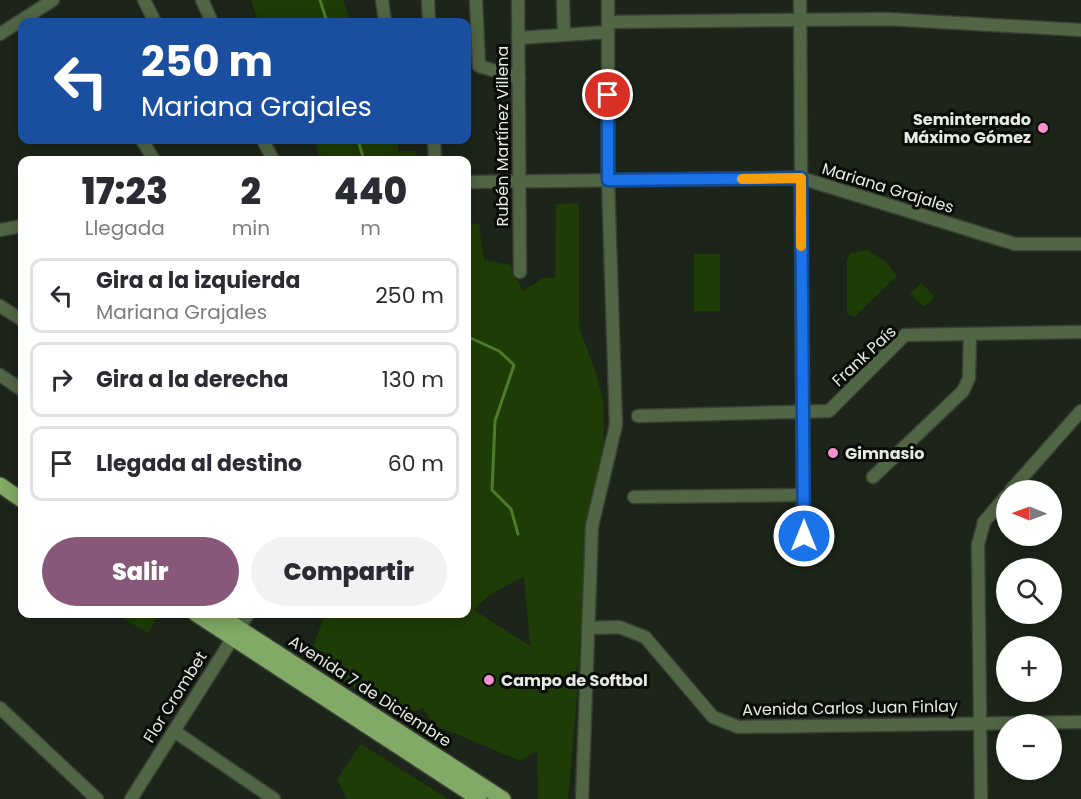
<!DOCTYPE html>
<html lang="es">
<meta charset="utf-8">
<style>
:root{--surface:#fff;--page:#f2f2f3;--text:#2b2b33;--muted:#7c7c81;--line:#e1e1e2;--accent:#875879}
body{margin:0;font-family:Poppins,sans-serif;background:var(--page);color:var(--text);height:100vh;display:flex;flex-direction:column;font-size:22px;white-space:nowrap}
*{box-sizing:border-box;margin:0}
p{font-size:20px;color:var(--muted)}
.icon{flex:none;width:33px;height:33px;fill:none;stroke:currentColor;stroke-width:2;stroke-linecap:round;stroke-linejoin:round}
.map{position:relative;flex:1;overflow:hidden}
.side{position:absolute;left:18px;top:156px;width:453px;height:462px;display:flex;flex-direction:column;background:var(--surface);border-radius:12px;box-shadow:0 3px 15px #0003}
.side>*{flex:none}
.banner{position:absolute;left:18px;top:18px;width:453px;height:126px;border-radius:12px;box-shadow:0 3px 15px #0003;background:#1a4fa0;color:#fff;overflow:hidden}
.needle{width:39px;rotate:271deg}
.tools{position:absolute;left:996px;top:480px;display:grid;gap:12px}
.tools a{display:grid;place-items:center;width:66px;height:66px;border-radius:50%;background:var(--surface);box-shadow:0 3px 15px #0003;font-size:30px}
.pin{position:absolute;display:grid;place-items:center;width:51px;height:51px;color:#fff;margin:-26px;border:3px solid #fff;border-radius:50%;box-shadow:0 2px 6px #0007}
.me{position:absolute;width:66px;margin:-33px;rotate:0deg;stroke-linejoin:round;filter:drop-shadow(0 0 4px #0008)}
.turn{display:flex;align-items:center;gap:21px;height:126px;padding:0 24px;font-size:27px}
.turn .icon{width:78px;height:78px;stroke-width:2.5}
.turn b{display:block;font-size:42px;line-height:51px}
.eta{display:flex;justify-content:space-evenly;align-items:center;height:102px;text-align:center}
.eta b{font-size:36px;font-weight:800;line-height:42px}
.action{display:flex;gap:12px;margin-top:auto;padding:12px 24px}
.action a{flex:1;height:69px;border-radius:36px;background:var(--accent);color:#fff;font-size:24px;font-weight:800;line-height:69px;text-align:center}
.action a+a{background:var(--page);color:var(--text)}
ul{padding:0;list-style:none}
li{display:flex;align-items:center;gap:18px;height:75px;margin:0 12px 9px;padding:0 12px;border:3px solid var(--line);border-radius:12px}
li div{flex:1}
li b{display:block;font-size:22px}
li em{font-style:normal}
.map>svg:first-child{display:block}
.green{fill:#1e3c05;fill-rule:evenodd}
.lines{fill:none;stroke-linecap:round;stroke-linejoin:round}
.stream{stroke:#4d7c29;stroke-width:3}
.minor-casing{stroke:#394035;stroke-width:15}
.major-casing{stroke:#394035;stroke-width:18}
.minor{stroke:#516645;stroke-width:12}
.major{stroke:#80aa65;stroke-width:15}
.route-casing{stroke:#114b97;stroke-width:15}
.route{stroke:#1a73e8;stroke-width:10}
.slow{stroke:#f59e0b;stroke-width:10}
.poi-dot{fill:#f790ce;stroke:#090c08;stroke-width:2}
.labels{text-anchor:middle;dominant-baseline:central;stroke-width:6;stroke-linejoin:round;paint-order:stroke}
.poi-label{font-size:16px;font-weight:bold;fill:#e5eae2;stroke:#090c08;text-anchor:start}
.street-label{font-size:16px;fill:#e5eae2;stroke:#090c08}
</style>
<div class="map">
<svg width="1081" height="799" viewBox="0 0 1081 799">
<rect width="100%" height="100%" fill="#1d2419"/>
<g class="green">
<path d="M251,0H343L351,22H258Z"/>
<path d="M315,140H398V151H415L417,160H320Z"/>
<path d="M579,203V327L594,367L603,399L604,442L586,526L577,696L568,799H538L537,750L521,761L434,725L423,708L400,717L309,658L325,614H466L467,223L479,224L484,260L510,265L523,291L543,278H555L556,204ZM524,576L530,646L474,610L488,596Z"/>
<path d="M867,250L885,261L897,276L854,317L847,314V260L851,253Z"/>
<rect x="694" y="254" width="26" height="57"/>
<path d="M921,283L935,297L924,307L910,294Z"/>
<path d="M116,614H159L148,633Z"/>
<path d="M361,744L448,799H347L337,779Z"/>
</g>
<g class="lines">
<g class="stream">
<path d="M320,0L327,22"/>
<path d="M358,140L364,160"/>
<path d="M466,336L499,351L514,365L495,421L492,490L511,509L518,534"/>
</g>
<g class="minor-casing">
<g id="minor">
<path d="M144,0L155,22"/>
<path d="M202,0L212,22"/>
<path d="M382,0L385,22"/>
<path d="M428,0L429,22"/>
<path d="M476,0L479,66L519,78"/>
<path d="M518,0L520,272"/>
<path d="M563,0L564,35"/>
<path d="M800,0L803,536"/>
<path d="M608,22L888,19L1081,30"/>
<path d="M0,34L53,0"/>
<path d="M518,38L608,32"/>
<path d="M142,140L154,160"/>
<path d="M263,140L273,160"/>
<path d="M434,140L435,160"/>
<path d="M466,182L801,178L1015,244H1081"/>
<path d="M0,230L22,226"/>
<path d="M0,306L22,320"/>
<path d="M0,375L22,390"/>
<path d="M638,416L829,411L905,335L1081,332"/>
<path d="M873,477L963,391L969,378L970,334"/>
<path d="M1011,490L1081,411"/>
<path d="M634,497L803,495"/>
<path d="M588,628L619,627L645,637L713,717L738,727L1081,722"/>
<path d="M0,708L97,799"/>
<path d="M174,731L274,799"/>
<path d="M131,799L248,614"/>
<path d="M582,799L592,526L616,425L608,180V0"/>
<path d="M981,799L978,545L984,522L1006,496"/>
</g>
</g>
<g class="major-casing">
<g id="major">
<path d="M0,485L22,500"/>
<path d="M196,614L479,799"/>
<path d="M217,614L503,799"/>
</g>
</g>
<use href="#minor" class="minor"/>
<use href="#major" class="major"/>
</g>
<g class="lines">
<g class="route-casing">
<path id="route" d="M608,95V180L801,178L804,536"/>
</g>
<use href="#route" class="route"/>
<path class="slow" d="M742,179L801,178V246"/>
</g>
<g class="poi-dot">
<circle cx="1043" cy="128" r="6"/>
<circle cx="833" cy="453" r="6"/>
<circle cx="489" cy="680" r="6"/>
</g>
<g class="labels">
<g class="poi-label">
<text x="1031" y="119" text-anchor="end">Seminternado<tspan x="1031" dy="18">Máximo Gómez</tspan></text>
<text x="845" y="453">Gimnasio</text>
<text x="501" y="680">Campo de Softbol</text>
</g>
<g class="street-label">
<text transform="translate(502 136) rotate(-90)">Rubén Martínez Villena</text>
<text transform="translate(888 188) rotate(17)">Mariana Grajales</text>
<text transform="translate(864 356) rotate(-43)">Frank País</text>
<text transform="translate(370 691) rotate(33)">Avenida 7 de Diciembre</text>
<text transform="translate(175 697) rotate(-58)">Flor Crombet</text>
<text transform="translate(850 708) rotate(-1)">Avenida Carlos Juan Finlay</text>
</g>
</g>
</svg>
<div class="tools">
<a><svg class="needle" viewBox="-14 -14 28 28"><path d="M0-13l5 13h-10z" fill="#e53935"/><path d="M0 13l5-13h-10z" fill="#7c7c81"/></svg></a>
<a><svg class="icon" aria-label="search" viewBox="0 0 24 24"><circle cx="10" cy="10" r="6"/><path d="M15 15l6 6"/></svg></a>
<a>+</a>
<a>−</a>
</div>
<div class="pin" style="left:608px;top:95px;background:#d93025"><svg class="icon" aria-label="arrive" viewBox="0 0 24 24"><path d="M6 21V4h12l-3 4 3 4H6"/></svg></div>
<svg class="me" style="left:804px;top:536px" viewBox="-20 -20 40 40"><circle r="17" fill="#1a73e8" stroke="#fff" stroke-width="3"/><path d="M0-11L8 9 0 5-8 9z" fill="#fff"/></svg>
<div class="banner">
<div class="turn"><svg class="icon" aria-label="left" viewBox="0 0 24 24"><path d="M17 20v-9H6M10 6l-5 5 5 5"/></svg><div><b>250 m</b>Mariana Grajales</div></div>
</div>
<section class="side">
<div class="eta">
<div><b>17:23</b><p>Llegada</p></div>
<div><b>2</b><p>min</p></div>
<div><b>440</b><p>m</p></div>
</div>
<ul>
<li><svg class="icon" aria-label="left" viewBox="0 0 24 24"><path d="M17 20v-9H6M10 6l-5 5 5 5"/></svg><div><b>Gira a la izquierda</b><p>Mariana Grajales</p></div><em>250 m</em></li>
<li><svg class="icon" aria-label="right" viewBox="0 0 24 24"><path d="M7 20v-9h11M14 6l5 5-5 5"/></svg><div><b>Gira a la derecha</b></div><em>130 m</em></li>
<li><svg class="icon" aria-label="arrive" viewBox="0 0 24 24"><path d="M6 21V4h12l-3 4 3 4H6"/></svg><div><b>Llegada al destino</b></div><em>60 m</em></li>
</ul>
<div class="action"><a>Salir</a><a>Compartir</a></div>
</section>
</div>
